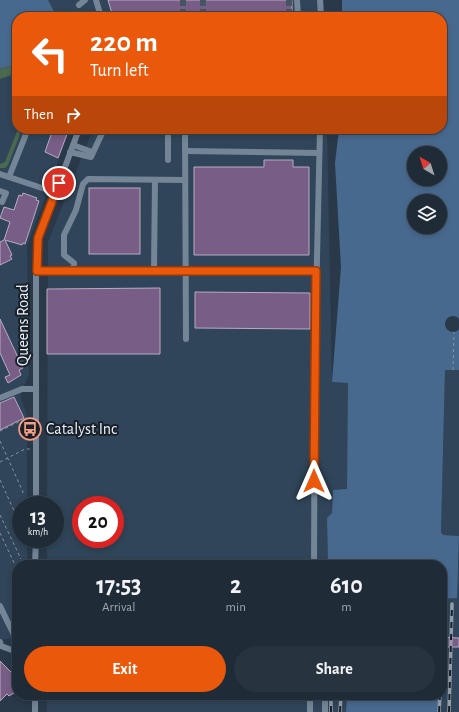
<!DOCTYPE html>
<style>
:root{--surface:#1f2b37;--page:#27333f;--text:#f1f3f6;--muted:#a1a7ad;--line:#3c4752;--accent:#ea580c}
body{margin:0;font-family:"Alegreya Sans",sans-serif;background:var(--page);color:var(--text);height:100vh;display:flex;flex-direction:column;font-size:15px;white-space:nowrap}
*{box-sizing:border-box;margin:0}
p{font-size:13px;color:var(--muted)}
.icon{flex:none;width:22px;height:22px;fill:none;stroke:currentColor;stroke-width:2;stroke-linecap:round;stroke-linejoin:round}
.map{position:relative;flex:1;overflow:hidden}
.drawer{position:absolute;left:12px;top:560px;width:435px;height:140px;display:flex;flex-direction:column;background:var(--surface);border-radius:16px;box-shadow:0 2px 6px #0003,0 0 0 1px var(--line)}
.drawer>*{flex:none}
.top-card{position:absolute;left:12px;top:12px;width:435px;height:122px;border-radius:16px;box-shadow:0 2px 6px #0003,0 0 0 1px var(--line);background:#ea580c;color:#fff;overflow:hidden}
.needle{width:26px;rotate:321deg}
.buttons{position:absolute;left:407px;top:146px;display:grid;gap:8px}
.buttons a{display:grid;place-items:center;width:40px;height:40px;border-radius:50%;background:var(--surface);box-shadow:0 2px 6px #0003,0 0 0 1px var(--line);font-size:20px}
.speed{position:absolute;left:12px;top:496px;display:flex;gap:8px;font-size:20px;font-weight:700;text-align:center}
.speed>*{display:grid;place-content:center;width:52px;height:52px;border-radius:50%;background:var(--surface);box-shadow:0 2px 6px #0003,0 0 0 1px var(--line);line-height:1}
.speed small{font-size:10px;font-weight:400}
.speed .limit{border:6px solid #d22;background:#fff;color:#111}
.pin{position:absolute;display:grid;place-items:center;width:34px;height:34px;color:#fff;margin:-17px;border:2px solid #fff;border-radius:50%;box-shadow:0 1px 4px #0007}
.me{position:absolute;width:44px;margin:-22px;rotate:0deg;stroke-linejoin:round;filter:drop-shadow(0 0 3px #0008)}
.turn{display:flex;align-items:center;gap:14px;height:84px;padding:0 12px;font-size:18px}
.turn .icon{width:52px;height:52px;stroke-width:2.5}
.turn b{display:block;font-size:28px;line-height:34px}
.then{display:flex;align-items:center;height:38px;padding:0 12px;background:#0003;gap:8px;font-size:15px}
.eta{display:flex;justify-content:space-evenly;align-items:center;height:68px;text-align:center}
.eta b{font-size:24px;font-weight:600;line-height:28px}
.button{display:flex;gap:8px;margin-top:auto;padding:8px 12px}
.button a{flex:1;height:46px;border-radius:24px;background:var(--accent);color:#fff;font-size:16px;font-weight:600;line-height:46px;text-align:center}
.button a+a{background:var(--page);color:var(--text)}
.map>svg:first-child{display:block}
.built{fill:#304559;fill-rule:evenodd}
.green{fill:#4b694f}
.water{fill:#48698e;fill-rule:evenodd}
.pier{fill:#293949}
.building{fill:#785d86;stroke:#b9abc1}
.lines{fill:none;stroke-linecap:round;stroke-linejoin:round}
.minor-tunnel{stroke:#465564;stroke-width:6;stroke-dasharray:6 3;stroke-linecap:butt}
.path{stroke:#8693a1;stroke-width:1;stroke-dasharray:3 3;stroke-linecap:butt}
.minor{stroke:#738597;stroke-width:6}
.rail-casing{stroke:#929fac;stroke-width:3.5}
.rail{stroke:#192027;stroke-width:2;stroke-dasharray:6;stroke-linecap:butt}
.route-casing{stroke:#983908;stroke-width:10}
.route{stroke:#ea580c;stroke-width:7}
.labels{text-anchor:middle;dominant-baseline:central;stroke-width:4;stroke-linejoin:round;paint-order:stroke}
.street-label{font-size:16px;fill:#e8f2fd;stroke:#192027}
.poi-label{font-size:16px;fill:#e8f2fd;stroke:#192027;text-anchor:start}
</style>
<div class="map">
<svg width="459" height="712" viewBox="0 0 459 712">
<rect width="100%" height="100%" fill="#293949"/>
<g class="built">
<path d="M48,0H324V17H57Z"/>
<path d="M17,66V129H70L27,246L29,374L20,396L27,415V505H21V539H27V565H17V638L0,640V72Z"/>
<path d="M93,129H327L332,382L348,383L349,395L347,490H333L332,513L327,518L328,565H47V539H55V505H47L48,242ZM81,505H115V539H81Z"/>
<path d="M445,370H459V536L443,535L441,532Z"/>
<path d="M459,556V712H47V695H442V599L457,598L456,575Z"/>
</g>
<g class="green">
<path d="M17,64V73L0,79V69Z"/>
<path d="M18,129H22L8,165L5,168H0V164L5,162Z"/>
</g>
<g class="water">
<path d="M0,0H48L57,17H17V64L0,69Z"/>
<path d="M342,0H459V370H445L441,532L443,535L459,536L457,598L442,599V565H328L327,518L332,513L333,490L347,489L348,383L332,382L341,267L335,163L339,129H442V17H342ZM414,153H440V179H414ZM414,201H440V227H414Z"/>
<path d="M347,695H438V712H346Z"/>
</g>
<circle class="pier" cx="453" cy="324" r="8"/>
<g class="building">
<path d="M108,0H292V17H113Z"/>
<path d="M53,129H69L58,158L45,152Z"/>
<path d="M264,160H293V167H309V255H194V167H264Z"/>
<rect x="89" y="188" width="51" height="66"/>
<path d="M23,193L37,198L36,200L39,201L25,244L23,243L22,245L5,240L12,255L10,256L12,259L0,265V242L4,240L10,222L0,218L4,207L14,210L19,195L22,196Z"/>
<path d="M160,288V354H47V289Z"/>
<path d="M195,292L310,293V329L195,328Z"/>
<path d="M0,319L23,368L19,370L21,375L8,383L5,377L10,375L0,353Z"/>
<path d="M14,397L24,418L0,430V403Z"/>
<path d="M442,637L459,638V647H442Z"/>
<path d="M0,661L17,678V691L9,696L7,694L0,701Z"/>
</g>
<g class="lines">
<g class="minor-tunnel">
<path d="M183,0V17"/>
<path d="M203,0V17"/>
<path d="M289,0V17"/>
</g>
<g class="path">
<path d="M453,370L454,332"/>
<path d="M0,431L27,418"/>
<path d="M0,441L23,492L22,496"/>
<path d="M0,462L25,449H30"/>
<path d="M0,480L21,526"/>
<path d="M0,515L21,559"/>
<path d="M0,533L17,569"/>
</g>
<g class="minor">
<path d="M96,0L101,17"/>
<path d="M297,0L298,17"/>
<path d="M320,0L321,17"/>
<path d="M79,5L85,0"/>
<path d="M185,129L186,339"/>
<path d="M73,145L92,152"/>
<path d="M185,151L319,153"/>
<path d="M70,152L91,157L104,129"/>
<path d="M168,160V129"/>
<path d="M0,174L45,189L55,194"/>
<path d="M9,177L28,129"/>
<path d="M0,191L6,193L2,202"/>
<path d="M37,271H316"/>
<path d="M73,271L74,263L64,255V235L76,210L83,184L88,179L185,180"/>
<path d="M154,271L155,180"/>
<path d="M0,398L22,389H36"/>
<path d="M36,505V246L79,129"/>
<path d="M35,565L36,539"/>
<path d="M314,565L315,344L320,129"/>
<path d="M0,606L14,635"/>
<path d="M0,642L1,646L17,652"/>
<path d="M35,712V695"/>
<path d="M310,712V695"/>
<path d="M325,712V695"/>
</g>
<g class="rail-casing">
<g id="rail">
<path d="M331,712V695"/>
<path d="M340,712L341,695"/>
<path d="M439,712L440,695"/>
<path d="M449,712L452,604"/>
</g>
</g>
<use href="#rail" class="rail"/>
</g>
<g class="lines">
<g class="route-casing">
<path id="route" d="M59,183L38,238L37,271H316L314,481"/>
</g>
<use href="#route" class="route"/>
</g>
<defs>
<g id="bus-ring" transform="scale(1.15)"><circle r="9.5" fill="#192027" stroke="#f49e87" stroke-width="1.5"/><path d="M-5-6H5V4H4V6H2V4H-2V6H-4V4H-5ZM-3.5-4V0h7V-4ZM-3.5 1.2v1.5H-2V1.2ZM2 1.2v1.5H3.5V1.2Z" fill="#f49e87"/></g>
</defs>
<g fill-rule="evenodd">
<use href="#bus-ring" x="30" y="429"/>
</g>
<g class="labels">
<g class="street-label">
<text transform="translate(23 325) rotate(-90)">Queens Road</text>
</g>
<g class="poi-label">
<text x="46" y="429">Catalyst Inc</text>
</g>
</g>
</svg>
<div class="buttons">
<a><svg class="needle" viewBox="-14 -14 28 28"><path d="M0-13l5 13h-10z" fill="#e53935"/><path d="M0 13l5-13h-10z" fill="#a1a7ad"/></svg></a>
<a><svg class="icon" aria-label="layers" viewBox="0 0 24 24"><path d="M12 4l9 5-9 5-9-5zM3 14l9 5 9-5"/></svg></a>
</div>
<div class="speed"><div>13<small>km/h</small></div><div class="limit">20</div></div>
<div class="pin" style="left:59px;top:183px;background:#d93025"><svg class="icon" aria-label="arrive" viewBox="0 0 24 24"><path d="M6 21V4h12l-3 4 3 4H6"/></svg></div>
<svg class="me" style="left:314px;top:481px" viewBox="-20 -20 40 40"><path d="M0-17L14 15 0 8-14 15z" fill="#ea580c" stroke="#fff" stroke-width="4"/></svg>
<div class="top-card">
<div class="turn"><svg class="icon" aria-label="left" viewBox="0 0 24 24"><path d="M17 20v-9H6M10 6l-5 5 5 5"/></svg><div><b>220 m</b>Turn left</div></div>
<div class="then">Then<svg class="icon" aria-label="right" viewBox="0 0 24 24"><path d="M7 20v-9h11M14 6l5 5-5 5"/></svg></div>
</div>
<section class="drawer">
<div class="eta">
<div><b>17:53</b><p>Arrival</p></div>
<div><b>2</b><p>min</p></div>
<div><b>610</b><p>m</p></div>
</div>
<div class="button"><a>Exit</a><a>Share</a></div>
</section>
</div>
